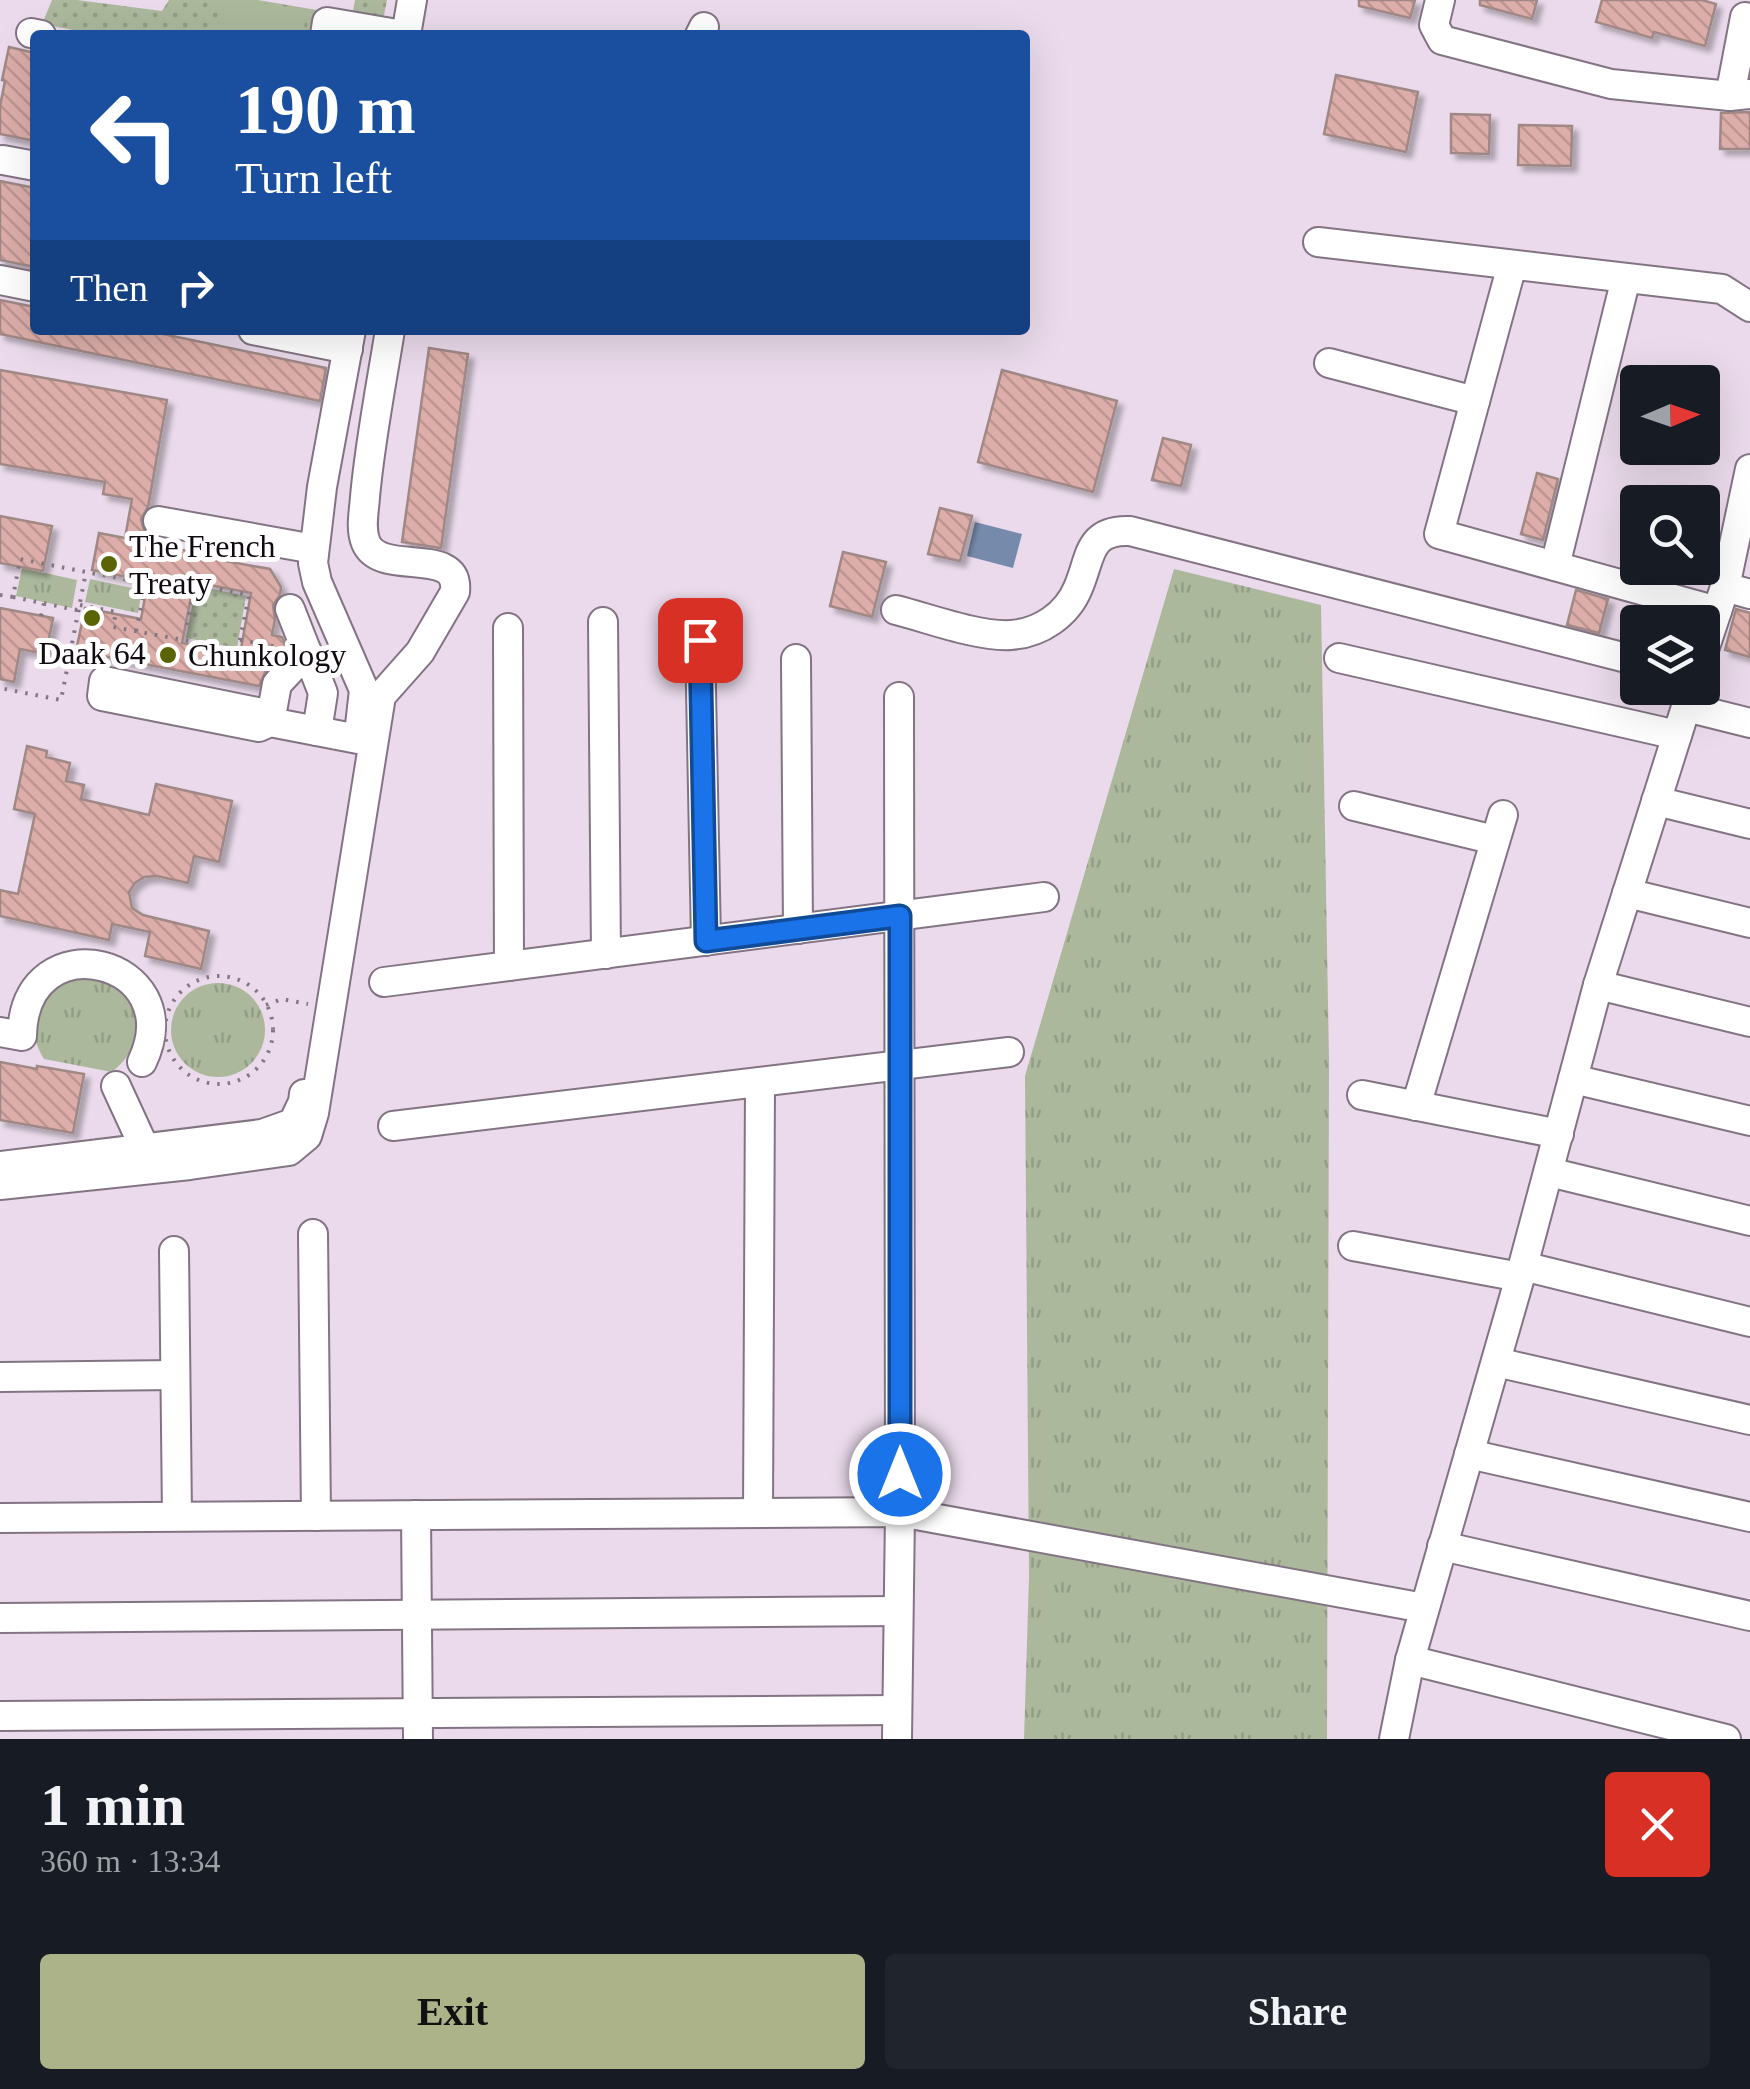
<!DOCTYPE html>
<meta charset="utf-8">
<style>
:root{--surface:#171b24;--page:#20242c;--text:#f1f3f6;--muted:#9ea1a6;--accent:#adb389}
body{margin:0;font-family:"Times New Roman",serif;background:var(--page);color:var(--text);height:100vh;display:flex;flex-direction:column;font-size:38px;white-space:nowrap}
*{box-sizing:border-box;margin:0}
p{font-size:32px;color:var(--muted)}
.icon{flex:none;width:55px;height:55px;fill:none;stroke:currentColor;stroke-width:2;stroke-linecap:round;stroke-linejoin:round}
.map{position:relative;height:1739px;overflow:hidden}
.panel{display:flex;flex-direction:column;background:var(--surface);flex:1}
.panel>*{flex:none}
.hud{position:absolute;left:30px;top:30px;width:1000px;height:305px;border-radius:10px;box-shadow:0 10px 40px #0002;background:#1a4fa0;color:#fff;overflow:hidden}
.needle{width:65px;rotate:88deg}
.buttons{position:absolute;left:1620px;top:365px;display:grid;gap:20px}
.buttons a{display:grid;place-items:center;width:100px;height:100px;border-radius:10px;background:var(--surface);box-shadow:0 10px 40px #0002;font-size:50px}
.pin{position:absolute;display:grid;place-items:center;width:85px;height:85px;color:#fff;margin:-42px;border-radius:20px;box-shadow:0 5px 15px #0006}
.me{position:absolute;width:110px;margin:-55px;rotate:0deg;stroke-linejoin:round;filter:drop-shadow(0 0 8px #0008)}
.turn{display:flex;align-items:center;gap:35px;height:210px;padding:0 40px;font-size:45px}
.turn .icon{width:130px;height:130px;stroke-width:2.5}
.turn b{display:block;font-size:70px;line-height:85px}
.then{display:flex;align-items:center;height:95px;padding:0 40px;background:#0003;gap:20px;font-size:38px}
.round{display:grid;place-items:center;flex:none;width:105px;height:105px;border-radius:10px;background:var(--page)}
.summary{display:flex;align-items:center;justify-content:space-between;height:170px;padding:0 40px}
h1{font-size:60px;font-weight:600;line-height:75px}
.cta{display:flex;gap:20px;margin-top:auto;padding:20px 40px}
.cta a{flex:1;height:115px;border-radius:10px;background:var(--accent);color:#111;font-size:40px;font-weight:600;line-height:115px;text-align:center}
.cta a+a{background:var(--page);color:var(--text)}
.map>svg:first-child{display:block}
.grass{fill:url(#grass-tufts)}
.park{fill:url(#park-dots)}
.pitch{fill:#abb89c}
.water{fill:#768bab}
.building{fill:url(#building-back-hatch);stroke:#9f8885;stroke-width:2.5;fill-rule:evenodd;filter:url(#shadow)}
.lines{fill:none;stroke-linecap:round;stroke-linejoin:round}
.minor-casing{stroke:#837483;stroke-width:32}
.path{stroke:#827782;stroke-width:4;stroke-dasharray:2.5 8;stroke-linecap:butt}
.minor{stroke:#fff;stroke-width:28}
.route-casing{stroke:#114b97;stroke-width:25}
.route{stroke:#1a73e8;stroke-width:18}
.poi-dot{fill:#5a6404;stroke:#fff;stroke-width:4}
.labels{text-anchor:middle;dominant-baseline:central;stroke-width:10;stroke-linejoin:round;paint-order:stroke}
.poi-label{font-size:32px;fill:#110b11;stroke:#fff;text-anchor:start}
</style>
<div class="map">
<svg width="1750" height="1739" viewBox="0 0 1750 1739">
<defs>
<pattern id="grass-tufts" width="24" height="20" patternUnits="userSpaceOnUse" patternTransform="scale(2.5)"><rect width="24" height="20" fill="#abb89c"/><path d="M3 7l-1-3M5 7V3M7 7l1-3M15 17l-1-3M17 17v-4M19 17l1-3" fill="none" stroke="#929d85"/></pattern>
<pattern id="park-dots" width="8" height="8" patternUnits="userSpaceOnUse" patternTransform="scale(2.5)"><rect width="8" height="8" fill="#abb89c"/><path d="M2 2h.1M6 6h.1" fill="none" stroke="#929d85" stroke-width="1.8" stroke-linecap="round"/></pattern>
<pattern id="building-back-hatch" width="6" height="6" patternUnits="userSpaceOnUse" patternTransform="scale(2.5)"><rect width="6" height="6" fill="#ddaea9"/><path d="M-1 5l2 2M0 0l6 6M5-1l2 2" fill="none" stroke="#bd9490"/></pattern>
<filter id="shadow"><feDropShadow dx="5.5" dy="5.5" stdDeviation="2.5" flood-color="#0004"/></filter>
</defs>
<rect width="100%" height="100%" fill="#eadaeb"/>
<g class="grass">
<path d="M22,568L77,580L72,608L16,596Z"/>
<path d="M1174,569L1321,605L1329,1061L1327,1739H1024L1029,1577L1025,1076Z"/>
<path d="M90,579L142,590L138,613L85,602Z"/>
<path d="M68,975L107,977C116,985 131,997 135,1007C145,1032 131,1057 112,1072L44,1059C34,1043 33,1031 34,1012Z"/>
<circle cx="218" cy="1030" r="47"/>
</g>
<g class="park">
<path d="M52,0H77L162,11L169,0H258L352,16L355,0H387L380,35H99L42,24Z"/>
<path d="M196,586L246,596L237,648L186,638Z"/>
</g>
<path class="pitch" d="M223,0H245L307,10L303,35H217Z"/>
<path class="water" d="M975,522L1022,534L1013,568L967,556Z"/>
<g class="building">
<path d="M1359,0H1415L1410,18L1359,6Z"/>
<path d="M1480,0H1537L1532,19L1480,5Z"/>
<path d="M1602,0H1702L1716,4L1705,46L1654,32L1652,38L1596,22Z"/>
<path d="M9,47L35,53V141L0,134V106L5,81L2,80Z"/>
<path d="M1336,75L1418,92L1406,152L1324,134Z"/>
<path d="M1750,112V149H1720L1721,113Z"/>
<path d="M1451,114L1490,115L1489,154L1451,153Z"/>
<path d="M1519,125L1572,126L1571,166L1518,165Z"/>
<path d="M0,181L35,188V267L0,260Z"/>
<path d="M0,300L35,307V330H144L326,368L320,401L0,334Z"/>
<path d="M429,348L468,354L441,548L402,542Z"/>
<path d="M0,370L167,400L148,507L141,519L144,531L142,541L197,553V556L270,569L281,587L280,595L273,605L275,619L272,635L282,637L287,648L275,660L271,659L259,686L76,651L85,608L141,619L148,581L92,570L99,533L125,538L132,499L103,494L105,482L0,464ZM194,582L251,593L240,654L182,643Z"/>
<path d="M1002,370L1117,401L1093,492L978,462Z"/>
<path d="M1163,438L1191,445L1181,486L1152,480Z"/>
<path d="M1537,473L1558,479L1543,540L1521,534Z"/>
<path d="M940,508L972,516L960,561L928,554Z"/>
<path d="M0,516L52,526L43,571L0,563Z"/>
<path d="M843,552L886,562L872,617L830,606Z"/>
<path d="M1576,590L1608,599L1599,633L1567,625Z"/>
<path d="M0,608L53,618L46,654L20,649L14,682L0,679Z"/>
<path d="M1736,609L1750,613V657L1725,650Z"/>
<path d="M27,746L47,751L46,757L70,763L66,781L84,785L81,799L149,815L156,784L232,801L219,862L194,856L188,883L157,876L144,877L135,883L129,892L132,908L143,915L209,931L201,969L145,956L150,932L112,924L109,940L0,916V890L18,894L35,814L14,809Z"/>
<path d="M0,1062L37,1069V1066L84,1074L73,1133L0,1120Z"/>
</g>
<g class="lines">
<g class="minor-casing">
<g id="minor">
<path d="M1440,0L1434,25L1442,40L1611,84L1730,96L1750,94"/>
<path d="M31,33L41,35"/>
<path d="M325,35L327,22L403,35"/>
<path d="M406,35L412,0"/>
<path d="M700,35L704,27"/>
<path d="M1730,96L1745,17"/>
<path d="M3,160L35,166"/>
<path d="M1318,242L1722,289L1750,307"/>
<path d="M1512,265L1439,534L1717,611"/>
<path d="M0,280L35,287"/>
<path d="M253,330L348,349"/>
<path d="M351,330L322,487L313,563L317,582L364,690L360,725"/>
<path d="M1329,363L1475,401"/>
<path d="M158,521L314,549"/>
<path d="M1555,566L1626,278"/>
<path d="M1725,587L1750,594"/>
<path d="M290,609L323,693L317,731"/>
<path d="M896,610C928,618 978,637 1011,635C1040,633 1067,615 1078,588C1091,559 1087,529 1130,531L1638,661"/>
<path d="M603,622L606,954"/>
<path d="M508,628L509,966"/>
<path d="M700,639L706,941"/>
<path d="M1702,656L1725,587L1750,469"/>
<path d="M1339,658L1677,735"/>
<path d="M796,659L798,929"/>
<path d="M1686,707L1750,723"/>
<path d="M270,722L262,713L104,681L102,696L259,727L270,722L358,739"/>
<path d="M270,722L277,684L307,652"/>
<path d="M1656,801L1750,824"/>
<path d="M1354,806L1495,840"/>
<path d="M1627,893L1750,923"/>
<path d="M384,982L1044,897"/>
<path d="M1598,985L1750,1022"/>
<path d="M0,1032L22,1036C24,918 191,959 142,1062"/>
<path d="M1573,1079L1750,1121"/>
<path d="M116,1086L145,1149"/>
<path d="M1362,1095L1559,1134"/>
<path d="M1416,1106L1503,815"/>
<path d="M393,1126L1009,1052"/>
<path d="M0,1166L262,1134L293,1123L303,1102L304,1094"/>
<path d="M1549,1172L1750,1221"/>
<path d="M0,1185L190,1165L289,1151L307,1136L314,1113L381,696L420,652L455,592C460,544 381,578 366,543C360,529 364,512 365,497C370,441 381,386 390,330"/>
<path d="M313,1234L316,1516"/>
<path d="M1353,1246L1520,1277"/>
<path d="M174,1251L177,1516"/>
<path d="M1523,1266L1750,1322"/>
<path d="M1496,1362L1750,1420"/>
<path d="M0,1377L175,1375"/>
<path d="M1469,1454L1750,1517"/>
<path d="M758,1513L760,1082"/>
<path d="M416,1515L418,1739"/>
<path d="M0,1518L900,1512L1424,1608"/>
<path d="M1442,1546L1750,1616"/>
<path d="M0,1618L898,1611"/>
<path d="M1410,1660L1726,1739"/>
<path d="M0,1716L897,1710"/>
<path d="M897,1739L900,1512L899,697"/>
<path d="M1394,1739L1410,1660L1520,1277L1598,985L1692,688"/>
</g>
</g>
<g class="path">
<path d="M0,595L13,597L20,559L86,572L61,700L0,688"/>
<path d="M13,597L77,610"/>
<path d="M80,605L116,612L113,627L238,650L249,595L194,584L193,592L86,572"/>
<path d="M41,616L44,603"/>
<path d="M187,625L193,592"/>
<path d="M136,631L146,583"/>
<path d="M240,640L278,647"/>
<circle cx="219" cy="1030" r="54"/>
<path d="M266,1005L282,999L308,1004"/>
</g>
<use href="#minor" class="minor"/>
</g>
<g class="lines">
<g class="route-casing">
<path id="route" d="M700,640L706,941L900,916V1474"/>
</g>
<use href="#route" class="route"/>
</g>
<g class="poi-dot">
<circle cx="109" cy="564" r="10"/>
<circle cx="92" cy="618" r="10"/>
<circle cx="168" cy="655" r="10"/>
</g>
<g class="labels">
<g class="poi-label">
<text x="129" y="546">The French<tspan x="129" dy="37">Treaty</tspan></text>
<text x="92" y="653" text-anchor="middle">Daak 64</text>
<text x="188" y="655">Chunkology</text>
</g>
</g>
</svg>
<div class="buttons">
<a><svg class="needle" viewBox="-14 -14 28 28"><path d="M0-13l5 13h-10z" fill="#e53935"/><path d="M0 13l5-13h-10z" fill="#9ea1a6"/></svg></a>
<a><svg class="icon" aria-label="search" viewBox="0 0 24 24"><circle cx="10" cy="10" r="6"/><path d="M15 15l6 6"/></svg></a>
<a><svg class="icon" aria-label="layers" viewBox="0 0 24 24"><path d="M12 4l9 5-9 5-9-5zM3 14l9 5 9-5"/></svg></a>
</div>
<div class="pin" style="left:700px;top:640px;background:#d93025"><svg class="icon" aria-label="arrive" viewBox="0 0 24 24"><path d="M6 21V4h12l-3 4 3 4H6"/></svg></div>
<svg class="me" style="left:900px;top:1474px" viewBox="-20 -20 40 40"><circle r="17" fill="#1a73e8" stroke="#fff" stroke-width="3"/><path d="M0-11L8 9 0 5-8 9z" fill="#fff"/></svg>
<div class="hud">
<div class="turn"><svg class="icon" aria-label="left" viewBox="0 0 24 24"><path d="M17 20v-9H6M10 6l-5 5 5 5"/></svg><div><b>190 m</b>Turn left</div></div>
<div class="then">Then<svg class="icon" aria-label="right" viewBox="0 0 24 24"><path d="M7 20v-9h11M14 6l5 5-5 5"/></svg></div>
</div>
</div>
<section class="panel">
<div class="summary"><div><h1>1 min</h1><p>360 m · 13:34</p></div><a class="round" style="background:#d93025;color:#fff"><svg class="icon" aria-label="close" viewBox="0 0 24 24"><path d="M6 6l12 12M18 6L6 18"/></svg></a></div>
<div class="cta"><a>Exit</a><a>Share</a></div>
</section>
